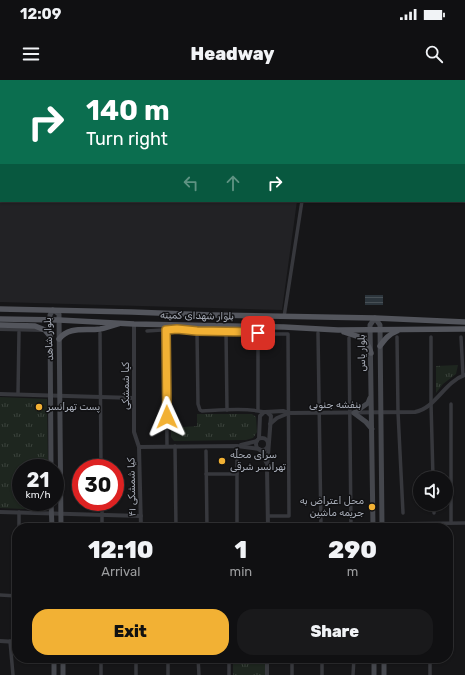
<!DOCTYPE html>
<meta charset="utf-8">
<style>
:root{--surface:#101012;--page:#19191b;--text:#f1f3f6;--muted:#9c9d9f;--line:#303032;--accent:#f2b134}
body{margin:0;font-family:Rubik,"Noto Naskh Arabic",sans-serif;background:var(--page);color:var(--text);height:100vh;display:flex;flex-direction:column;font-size:15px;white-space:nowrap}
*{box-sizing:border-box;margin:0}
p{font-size:13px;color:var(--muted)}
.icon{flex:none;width:22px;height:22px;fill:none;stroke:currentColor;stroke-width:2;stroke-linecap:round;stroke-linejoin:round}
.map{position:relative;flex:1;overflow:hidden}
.details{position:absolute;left:12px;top:443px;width:441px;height:140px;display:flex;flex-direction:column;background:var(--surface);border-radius:16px;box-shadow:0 1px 3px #0004,0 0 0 1px var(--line)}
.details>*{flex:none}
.guide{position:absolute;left:0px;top:0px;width:465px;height:122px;box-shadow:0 1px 3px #0004,0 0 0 1px var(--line);background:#0b6e4f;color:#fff;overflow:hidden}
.buttons{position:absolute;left:413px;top:391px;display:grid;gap:8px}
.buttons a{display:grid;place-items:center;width:40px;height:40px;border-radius:50%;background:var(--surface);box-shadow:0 1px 3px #0004,0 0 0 1px var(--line);font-size:20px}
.speed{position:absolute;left:12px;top:379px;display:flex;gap:8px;font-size:20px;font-weight:700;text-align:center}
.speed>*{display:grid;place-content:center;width:52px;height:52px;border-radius:50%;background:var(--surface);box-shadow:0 1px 3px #0004,0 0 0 1px var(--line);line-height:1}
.speed small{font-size:10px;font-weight:400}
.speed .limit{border:6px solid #d22;background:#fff;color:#111}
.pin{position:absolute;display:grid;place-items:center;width:34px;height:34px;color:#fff;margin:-17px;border-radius:8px;box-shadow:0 2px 6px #0006}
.me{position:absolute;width:44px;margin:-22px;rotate:359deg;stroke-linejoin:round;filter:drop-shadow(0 0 3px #0008)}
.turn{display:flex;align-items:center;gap:14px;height:84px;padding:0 20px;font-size:18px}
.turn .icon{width:52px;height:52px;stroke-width:2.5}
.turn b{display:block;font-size:28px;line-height:34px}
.lanes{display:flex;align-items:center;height:38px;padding:0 20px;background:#0003;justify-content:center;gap:20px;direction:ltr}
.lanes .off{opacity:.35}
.eta{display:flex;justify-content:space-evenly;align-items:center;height:68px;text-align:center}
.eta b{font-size:24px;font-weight:800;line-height:28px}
.button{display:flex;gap:8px;margin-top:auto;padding:8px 20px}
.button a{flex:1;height:46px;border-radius:16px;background:var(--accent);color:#111;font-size:16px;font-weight:800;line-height:46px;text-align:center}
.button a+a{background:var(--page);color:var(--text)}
.status{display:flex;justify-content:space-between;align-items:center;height:28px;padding:0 20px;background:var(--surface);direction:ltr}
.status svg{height:11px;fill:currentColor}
header{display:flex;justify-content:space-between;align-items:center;height:52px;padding:0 20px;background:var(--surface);font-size:18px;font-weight:800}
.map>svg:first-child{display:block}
.built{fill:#222225}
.park{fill:url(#park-tufts)}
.water{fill:url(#water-rules)}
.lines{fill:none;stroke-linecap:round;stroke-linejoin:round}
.minor{stroke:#37383d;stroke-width:3.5}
.tertiary{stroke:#37383d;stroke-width:4}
.secondary{stroke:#45474d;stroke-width:5}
.primary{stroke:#53555c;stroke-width:5.5}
.route-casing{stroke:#9d7322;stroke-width:10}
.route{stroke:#f2b134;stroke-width:7}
.poi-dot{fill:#f2b134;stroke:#111113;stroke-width:1.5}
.labels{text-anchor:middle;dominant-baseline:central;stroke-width:3;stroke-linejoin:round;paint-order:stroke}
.street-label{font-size:10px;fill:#a8adb8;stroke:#111113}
.poi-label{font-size:10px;fill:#a8adb8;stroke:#111113;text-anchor:start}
</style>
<div class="status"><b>12:09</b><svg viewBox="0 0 49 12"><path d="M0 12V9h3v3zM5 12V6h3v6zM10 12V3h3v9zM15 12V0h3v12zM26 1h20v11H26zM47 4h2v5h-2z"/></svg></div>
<header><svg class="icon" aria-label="menu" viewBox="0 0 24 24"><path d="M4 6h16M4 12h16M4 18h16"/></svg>Headway<svg class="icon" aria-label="search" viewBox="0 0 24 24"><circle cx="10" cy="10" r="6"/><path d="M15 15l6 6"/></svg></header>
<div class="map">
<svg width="465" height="595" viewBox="0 0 465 595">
<defs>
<pattern id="park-tufts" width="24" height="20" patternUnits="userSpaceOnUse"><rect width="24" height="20" fill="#1e261f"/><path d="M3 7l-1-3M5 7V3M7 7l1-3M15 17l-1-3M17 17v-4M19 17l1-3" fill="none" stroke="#3c433d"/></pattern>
<pattern id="water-rules" width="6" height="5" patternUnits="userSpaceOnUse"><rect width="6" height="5" fill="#2c353c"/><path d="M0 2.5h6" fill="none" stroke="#485056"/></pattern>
</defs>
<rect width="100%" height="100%" fill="#161618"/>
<g class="built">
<path d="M0,0H314V1H1V121H297L282,230L0,222Z"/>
<rect x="204" y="578" width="23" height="6"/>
</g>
<g class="park">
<path d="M458,285L456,294L443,304L436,313V286Z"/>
<path d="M0,317L47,319L48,388H21V422H48V430L0,428Z"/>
<path d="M197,334H252L256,337L257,352L253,358L246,360L174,361L171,357V348L197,346Z"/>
<rect x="233" y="578" width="32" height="17"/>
</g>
<rect class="water" x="365" y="215" width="18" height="10"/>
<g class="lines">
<g class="minor">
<path d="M320,1V0"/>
<path d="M284,237L302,121"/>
<path d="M166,250L167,366"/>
<path d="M147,251L177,249L197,251L257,252L258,253V330"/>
<path d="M197,251L198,324L200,330L202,331C223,330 245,328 265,332"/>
<path d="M226,251L227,330"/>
<path d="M100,253L101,388"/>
<path d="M318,253L321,448"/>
<path d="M397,257L398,332L403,433"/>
<path d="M431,257V323L433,398"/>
<path d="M461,257L463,295"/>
<path d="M349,258L351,448"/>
<path d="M18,314L19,252"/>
<path d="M451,324V443"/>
<path d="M175,366L176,448"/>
<path d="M237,366V448"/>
<path d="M206,371L207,448"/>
<path d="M206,394H237"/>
<path d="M102,422V448"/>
<path d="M434,424V433"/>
<path d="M19,432V448"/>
<path d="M268,436H289L288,254H271"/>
<path d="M382,444L465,443"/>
<path d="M0,515L17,516"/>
<path d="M10,561L13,595"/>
<path d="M168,578V595"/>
<path d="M198,578L199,595"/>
<path d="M229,578V595"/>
<path d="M292,578V595"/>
<path d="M322,578V595"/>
<path d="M430,578V595"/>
<path d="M101,595V578"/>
<path d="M136,595V578"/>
<path d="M353,595L354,578"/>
</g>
<g class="tertiary">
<path d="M134,244V352L139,367L141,448"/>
<path d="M0,249L42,250"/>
<path d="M0,314L134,318"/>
<path d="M265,332L283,331L289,333L415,332C436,328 444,302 465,295"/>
<path d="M270,344L277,338L289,333"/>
<circle cx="262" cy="364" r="6"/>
<path d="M259,358L260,336L264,332H267L271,336L267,388L268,448"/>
<path d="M241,365L257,361"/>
<path d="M139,367L237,366L259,369L263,373L266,382"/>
<path d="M0,432L141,436"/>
<path d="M0,561L17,562"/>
<path d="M267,578V595"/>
</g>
<g class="secondary">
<path d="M370,318L368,323L354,333L366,342L372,349"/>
<path d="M51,388L50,240V235L53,230L59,234L61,448"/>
<path d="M51,422L52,448"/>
<path d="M373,448L370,245L375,238L380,245L382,448"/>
<path d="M54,578V595"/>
<path d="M63,578V595"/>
<path d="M374,578V595"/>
<path d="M384,578V595"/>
</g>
<g class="primary">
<path d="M0,229L132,232L211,235L375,238L465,242"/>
<path d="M0,239L59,240L134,244L284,247L338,250L465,249"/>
<path d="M0,245L35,246L45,250L50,256"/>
<path d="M344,252C359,257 366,256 371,273"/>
<path d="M59,259C69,246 85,251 100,249C106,248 112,246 118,244"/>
<path d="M380,266C385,259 389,254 397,251"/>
</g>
</g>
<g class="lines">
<g class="route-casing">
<path id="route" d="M167,337L166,250L177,249L197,251L257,252L258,253"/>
</g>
<use href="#route" class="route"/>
</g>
<g class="poi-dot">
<circle cx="39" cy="327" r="4"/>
<circle cx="222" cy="381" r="4"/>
<circle cx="372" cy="427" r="4"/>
</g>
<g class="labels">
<g class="street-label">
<text transform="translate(197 236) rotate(1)">بلوار شهدای کمیته</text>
<text transform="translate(49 259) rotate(-93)">بلوار شاهد</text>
<text transform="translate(362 273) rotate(-91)">بلوار یاس</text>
<text transform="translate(126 306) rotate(-90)">کیا شمشکی</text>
<text x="335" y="325">بنفشه جنوبی</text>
<text transform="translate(132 407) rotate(-91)">۴۱ کیا شمشکی</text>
</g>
<g class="poi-label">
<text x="47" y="327">پست تهرانسر</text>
<text x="230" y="375">سرای محلّه<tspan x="230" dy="12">تهرانسر شرقی</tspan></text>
<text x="364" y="421" text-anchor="end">محل اعتراض به<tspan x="364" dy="12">جریمه ماشین</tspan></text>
</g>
</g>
</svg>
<div class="buttons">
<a><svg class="icon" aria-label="sound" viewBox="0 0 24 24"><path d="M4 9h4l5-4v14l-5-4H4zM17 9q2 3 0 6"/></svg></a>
</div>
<div class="speed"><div>21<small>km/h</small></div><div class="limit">30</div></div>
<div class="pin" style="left:258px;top:253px;background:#d93025"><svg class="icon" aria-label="arrive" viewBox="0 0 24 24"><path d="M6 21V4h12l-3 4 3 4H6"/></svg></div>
<svg class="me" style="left:167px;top:337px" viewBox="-20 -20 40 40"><path d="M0-17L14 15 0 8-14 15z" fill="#f2b134" stroke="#fff" stroke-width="4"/></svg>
<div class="guide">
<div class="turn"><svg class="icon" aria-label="right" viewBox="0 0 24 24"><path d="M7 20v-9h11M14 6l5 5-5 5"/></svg><div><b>140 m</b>Turn right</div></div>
<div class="lanes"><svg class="icon off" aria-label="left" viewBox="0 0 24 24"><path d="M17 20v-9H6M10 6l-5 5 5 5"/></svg><svg class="icon off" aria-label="ahead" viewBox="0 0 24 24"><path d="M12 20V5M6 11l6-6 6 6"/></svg><svg class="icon" aria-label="right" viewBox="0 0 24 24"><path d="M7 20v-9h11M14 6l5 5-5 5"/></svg></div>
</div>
<section class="details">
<div class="eta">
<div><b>12:10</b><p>Arrival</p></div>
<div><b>1</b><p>min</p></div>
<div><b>290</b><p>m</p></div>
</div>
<div class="button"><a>Exit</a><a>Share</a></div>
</section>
</div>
